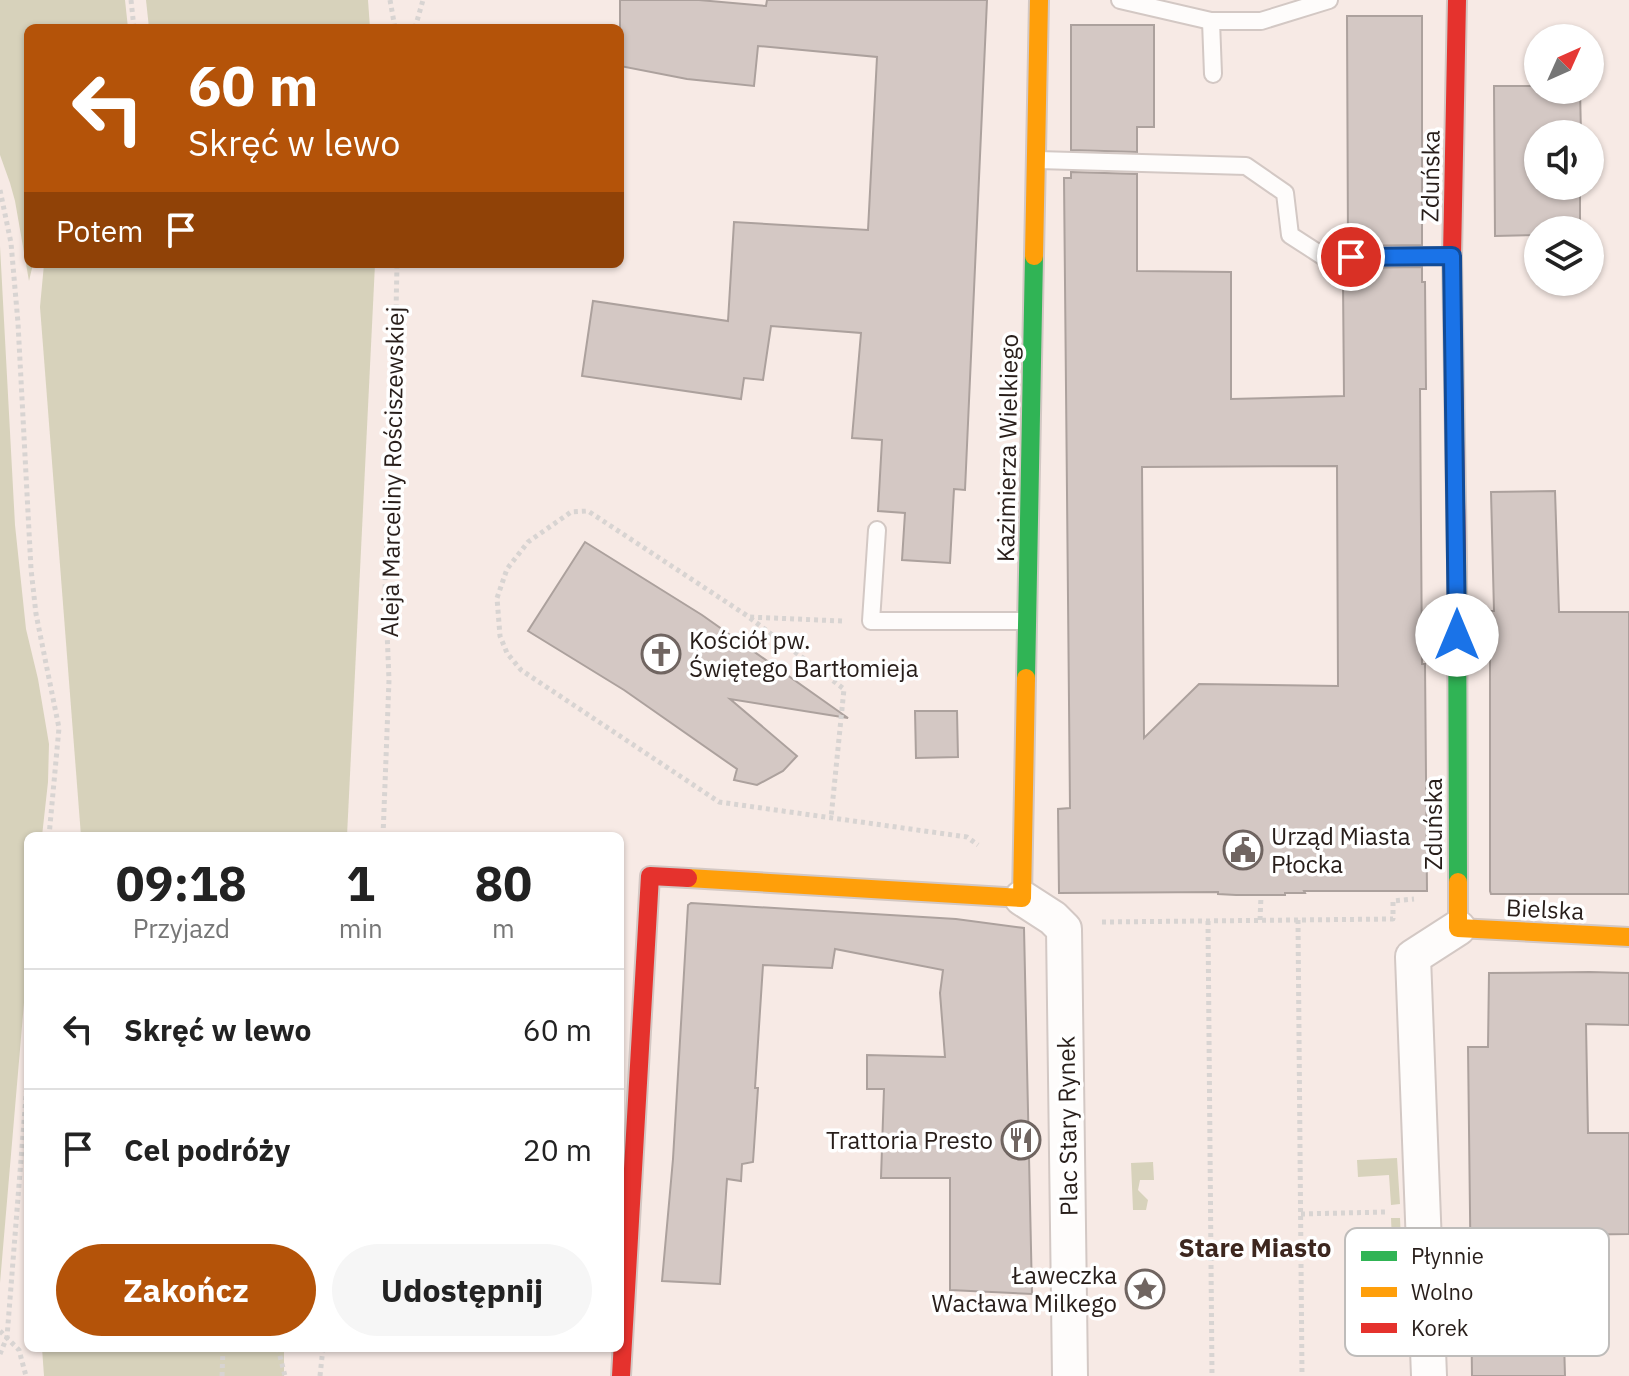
<!DOCTYPE html>
<html lang="pl">
<meta charset="utf-8">
<style>
:root{--surface:#fff;--page:#f6f6f6;--text:#222;--muted:#767676;--line:#e0e0e0;--accent:#b45309}
body{margin:0;font-family:"IBM Plex Sans",sans-serif;background:var(--page);color:var(--text);height:100vh;display:flex;flex-direction:column;font-size:30px;white-space:nowrap}
*{box-sizing:border-box;margin:0}
p{font-size:26px;color:var(--muted)}
.icon{flex:none;width:44px;height:44px;fill:none;stroke:currentColor;stroke-width:2;stroke-linecap:round;stroke-linejoin:round}
.map{position:relative;flex:1;overflow:hidden}
.panel{position:absolute;left:24px;top:832px;width:600px;height:520px;display:flex;flex-direction:column;background:var(--surface);border-radius:12px;box-shadow:0 2px 6px #0004}
.panel>*{flex:none}
.guide{position:absolute;left:24px;top:24px;width:600px;height:244px;border-radius:12px;box-shadow:0 2px 6px #0004;background:#b45309;color:#fff;overflow:hidden}
.needle{width:52px;rotate:45deg}
.fabs{position:absolute;left:1524px;top:24px;display:grid;gap:16px}
.fabs a{display:grid;place-items:center;width:80px;height:80px;border-radius:50%;background:var(--surface);box-shadow:0 2px 6px #0004;font-size:40px}
.pin{position:absolute;display:grid;place-items:center;width:68px;height:68px;color:#fff;margin:-34px;border:4px solid #fff;border-radius:50%;box-shadow:0 2px 8px #0007}
.me{position:absolute;width:88px;margin:-44px;rotate:0deg;stroke-linejoin:round;filter:drop-shadow(0 0 6px #0008)}
.turn{display:flex;align-items:center;gap:28px;height:168px;padding:0 32px;font-size:36px}
.turn .icon{width:104px;height:104px;stroke-width:2.5}
.turn b{display:block;font-size:56px;line-height:68px}
.then{display:flex;align-items:center;height:76px;padding:0 32px;background:#0003;gap:16px;font-size:30px}
.eta{display:flex;justify-content:space-evenly;align-items:center;height:136px;text-align:center}
.eta b{font-size:48px;font-weight:700;line-height:56px}
.action{display:flex;gap:16px;margin-top:auto;padding:16px 32px}
.action a{flex:1;height:92px;border-radius:48px;background:var(--accent);color:#fff;font-size:32px;font-weight:700;line-height:92px;text-align:center}
.action a+a{background:var(--page);color:var(--text)}
ul{padding:0;list-style:none}
li{display:flex;align-items:center;gap:24px;height:120px;padding:0 32px;border-top:2px solid var(--line)}
li div{flex:1}
li b{display:block;font-size:30px}
li em{font-style:normal}
.map>svg:first-child{display:block}
.green{fill:#d7d2bb}
.building{fill:#d4c8c4;stroke:#aca19d;stroke-width:2;fill-rule:evenodd}
.lines{fill:none;stroke-linecap:round;stroke-linejoin:round}
.lane-casing{stroke:#d3c8c4;stroke-width:20}
.street-casing{stroke:#d3c8c4;stroke-width:38}
.fast-casing{stroke:#d3c8c4;stroke-width:22}
.slow-casing{stroke:#d3c8c4;stroke-width:22}
.jam-casing{stroke:#d3c8c4;stroke-width:22}
.path{stroke:#d8d4d2;stroke-width:5;stroke-dasharray:4 4;stroke-linecap:butt}
.lane{stroke:#fefcfb;stroke-width:16}
.street{stroke:#fefcfb;stroke-width:34}
.fast{stroke:#30b455;stroke-width:18}
.slow{stroke:#ff9f0a;stroke-width:18}
.jam{stroke:#e5322d;stroke-width:18}
.route-casing{stroke:#114b97;stroke-width:20}
.route{stroke:#1a73e8;stroke-width:14}
.labels{text-anchor:middle;dominant-baseline:central;stroke-width:7;stroke-linejoin:round;paint-order:stroke}
.street-label{font-size:24px;fill:#281e1a;stroke:#fff}
.poi-label{font-size:24px;fill:#281e1a;stroke:#fff;text-anchor:start}
.neighbourhood-label{font-size:26px;font-weight:bold;fill:#3d271f;stroke:#fff}
.key{fill:#fff;stroke:#bebcba;stroke-width:2}
.key-label{font-size:22px;fill:#281e1a}
</style>
<div class="map">
<svg width="1629" height="1376" viewBox="0 0 1629 1376">
<rect width="100%" height="100%" fill="#f7eae5"/>
<g class="green">
<path d="M0,0H125L128,28H28V264H33L29,281L15,201L10,183L0,155Z"/>
<path d="M146,0H368L370,28H149Z"/>
<path d="M0,246L15,525L26,629L38,679L49,744L48,782L42,836H28V956L0,1283Z"/>
<path d="M44,264H375L347,836H81L40,307Z"/>
<path d="M1397,1158L1400,1204L1391,1205L1389,1175L1358,1177L1357,1160Z"/>
<path d="M1153,1162L1154,1180H1140L1138,1190L1148,1200L1146,1210H1133L1131,1163Z"/>
<path d="M1391,1218H1400L1402,1262L1352,1263L1351,1244L1392,1242Z"/>
<path d="M42,1348H284V1376H44Z"/>
</g>
<g class="building">
<path d="M620,0H699L766,6L767,0H987L965,490L954,489L950,563L902,560L905,513L878,511L882,440L852,438L861,333L771,326L763,380L744,378L741,399L582,376L593,301L728,321L734,222L868,230L877,57L758,46L754,86L687,79L620,66Z"/>
<path d="M1347,16H1422V245L1348,246Z"/>
<path d="M1071,25H1154V127H1137V152L1071,150Z"/>
<path d="M1494,86H1538V90H1580L1581,134H1538V186H1580V230H1538V235L1495,236Z"/>
<path d="M1071,172L1137,174V271L1231,272V399L1344,396L1343,282H1348V268L1422,267V282H1425L1426,389H1420L1422,664H1425L1427,891H1304L1305,893H1285V895H1236L1218,894V892L1059,893L1058,809L1070,808L1064,178H1071ZM1337,466L1338,686L1199,684L1144,738L1142,467Z"/>
<path d="M1555,491L1559,612H1629V894H1491L1490,891V611H1494L1491,492Z"/>
<path d="M585,542L702,615L848,718L730,699L797,756L783,771L757,785L734,780L737,769L624,690L528,631Z"/>
<path d="M915,711H957L958,757L916,758Z"/>
<path d="M691,903L956,919L1024,928L1032,1294L950,1290V1178H881L884,1089H867V1055L945,1057L940,993L943,970L835,949L832,968L763,965L755,1088H758L753,1162L742,1164L741,1181L727,1179L720,1284L662,1281L673,1159L688,905Z"/>
<path d="M1590,972L1629,973V1025L1586,1024L1588,1133H1629V1234L1561,1235L1565,1376H1472L1468,1047H1488L1489,973Z"/>
</g>
<g class="lines">
<g class="lane-casing">
<g id="lane">
<path d="M1120,0L1211,21H1261L1329,0"/>
<path d="M1211,21L1213,74"/>
<path d="M1038,160L1246,166L1285,193L1290,235L1324,257L1451,256"/>
<path d="M877,530L871,621H1027"/>
</g>
</g>
<g class="street-casing">
<g id="street">
<path d="M1022,898L1053,918L1064,929L1070,1376"/>
<path d="M1429,1376L1413,957L1458,928"/>
</g>
</g>
<g class="fast-casing">
<g id="fast">
<path d="M1457,561L1458,882"/>
<path d="M1026,678L1034,256"/>
</g>
</g>
<g class="slow-casing">
<g id="slow">
<path d="M1034,256L1039,0"/>
<path d="M688,878L1022,898L1026,678"/>
<path d="M1458,882V928L1629,937"/>
</g>
</g>
<g class="jam-casing">
<g id="jam">
<path d="M1457,0L1452,256L1457,561"/>
<path d="M621,1376L650,876L688,878"/>
</g>
</g>
<g class="path">
<path d="M131,0L134,28"/>
<path d="M390,0L395,28"/>
<path d="M415,28L423,0"/>
<path d="M0,190L11,243L18,323L31,569L36,614L59,728L49,836"/>
<path d="M750,618L844,689L831,818"/>
<path d="M842,621L749,617L588,511L571,512L528,542L507,569L497,598L500,636L507,653L521,670L719,802L967,837L978,845"/>
<path d="M383,836L389,680L385,582L395,360L397,264"/>
<path d="M1260,920L1261,896"/>
<path d="M1298,920L1302,1376"/>
<path d="M1208,921L1212,1376"/>
<path d="M1102,922L1393,919V901L1414,899"/>
<path d="M1301,1214L1386,1212"/>
<path d="M0,1331L19,1350L26,1376"/>
<path d="M278,1348L285,1376"/>
<path d="M0,1354L7,1337L28,1071"/>
<path d="M222,1376L223,1348"/>
<path d="M320,1376L323,1348"/>
</g>
<use href="#lane" class="lane"/>
<use href="#street" class="street"/>
<use href="#fast" class="fast"/>
<use href="#slow" class="slow"/>
<use href="#jam" class="jam"/>
</g>
<g class="lines">
<g class="route-casing">
<path id="route" d="M1351,257L1452,256L1457,635"/>
</g>
<use href="#route" class="route"/>
</g>
<defs>
<g id="church-ring" transform="scale(2)"><circle r="9.5" fill="#fff" stroke="#706561" stroke-width="1.5"/><path d="M-1.2-6h2.4v3.5h3.3v2.4h-3.3V6h-2.4V-.1h-3.3v-2.4h3.3Z" fill="#706561"/></g>
<g id="civic-ring" transform="scale(2)"><circle r="9.5" fill="#fff" stroke="#706561" stroke-width="1.5"/><path d="M-.6-6.5H3V-4.5H.6V-3L4-1V1h2V6H-6V1h2V-1L-.6-3ZM-1.2 2.5V6h2.4V2.5Z" fill="#706561"/></g>
<g id="restaurant-ring" transform="scale(2)"><circle r="9.5" fill="#fff" stroke="#706561" stroke-width="1.5"/><path d="M-5-6h1v4h1v-4h1v4h1v-4h1v5L-1.5 .5V6h-2V.5L-5-1ZM5-6V6H3V1.5H1.5Q1.5-4 5-6Z" fill="#706561"/></g>
<g id="sight-ring" transform="scale(2)"><circle r="9.5" fill="#fff" stroke="#706561" stroke-width="1.5"/><path d="M0-6L1.8-2.2L6-1.7L2.9 1.2L3.7 5.4L0 3.3L-3.7 5.4L-2.9 1.2L-6-1.7L-1.8-2.2Z" fill="#706561"/></g>
</defs>
<g fill-rule="evenodd">
<use href="#church-ring" x="661" y="654"/>
<use href="#civic-ring" x="1243" y="850"/>
<use href="#restaurant-ring" x="1021" y="1140"/>
<use href="#sight-ring" x="1145" y="1289"/>
</g>
<g class="labels">
<g class="street-label">
<text transform="translate(1430 176) rotate(-89)">Zduńska</text>
<text transform="translate(1007 448) rotate(-89)">Kazimierza Wielkiego</text>
<text transform="translate(392 472) rotate(-89)">Aleja Marceliny Rościszewskiej</text>
<text transform="translate(1433 824) rotate(-90)">Zduńska</text>
<text transform="translate(1545 909) rotate(3)">Bielska</text>
<text transform="translate(1067 1126) rotate(-91)">Plac Stary Rynek</text>
</g>
<g class="poi-label">
<text x="689" y="640">Kościół pw.<tspan x="689" dy="28">Świętego Bartłomieja</tspan></text>
<text x="1271" y="836">Urząd Miasta<tspan x="1271" dy="28">Płocka</tspan></text>
<text x="993" y="1140" text-anchor="end">Trattoria Presto</text>
<text x="1117" y="1275" text-anchor="end">Ławeczka<tspan x="1117" dy="28">Wacława Milkego</tspan></text>
</g>
<g class="neighbourhood-label">
<text x="1255" y="1247">Stare Miasto</text>
</g>
</g>
<rect x="1345" y="1228" width="264" height="128" rx="12" class="key"/>
<rect x="1361" y="1251" width="36" height="10" fill="#30b455"/>
<rect x="1361" y="1287" width="36" height="10" fill="#ff9f0a"/>
<rect x="1361" y="1323" width="36" height="10" fill="#e5322d"/>
<g class="key-label">
<text x="1411" y="1264">Płynnie</text>
<text x="1411" y="1300">Wolno</text>
<text x="1411" y="1336">Korek</text>
</g>
</svg>
<div class="fabs">
<a><svg class="needle" viewBox="-14 -14 28 28"><path d="M0-13l5 13h-10z" fill="#e53935"/><path d="M0 13l5-13h-10z" fill="#767676"/></svg></a>
<a><svg class="icon" aria-label="sound" viewBox="0 0 24 24"><path d="M4 9h4l5-4v14l-5-4H4zM17 9q2 3 0 6"/></svg></a>
<a><svg class="icon" aria-label="layers" viewBox="0 0 24 24"><path d="M12 4l9 5-9 5-9-5zM3 14l9 5 9-5"/></svg></a>
</div>
<div class="pin" style="left:1351px;top:257px;background:#d93025"><svg class="icon" aria-label="arrive" viewBox="0 0 24 24"><path d="M6 21V4h12l-3 4 3 4H6"/></svg></div>
<svg class="me" style="left:1457px;top:635px" viewBox="-20 -20 40 40"><circle r="19" fill="#fff"/><path d="M0-13L10 11 0 6-10 11z" fill="#1a73e8"/></svg>
<div class="guide">
<div class="turn"><svg class="icon" aria-label="left" viewBox="0 0 24 24"><path d="M17 20v-9H6M10 6l-5 5 5 5"/></svg><div><b>60 m</b>Skręć w lewo</div></div>
<div class="then">Potem<svg class="icon" aria-label="arrive" viewBox="0 0 24 24"><path d="M6 21V4h12l-3 4 3 4H6"/></svg></div>
</div>
<section class="panel">
<div class="eta">
<div><b>09:18</b><p>Przyjazd</p></div>
<div><b>1</b><p>min</p></div>
<div><b>80</b><p>m</p></div>
</div>
<ul>
<li><svg class="icon" aria-label="left" viewBox="0 0 24 24"><path d="M17 20v-9H6M10 6l-5 5 5 5"/></svg><div><b>Skręć w lewo</b></div><em>60 m</em></li>
<li><svg class="icon" aria-label="arrive" viewBox="0 0 24 24"><path d="M6 21V4h12l-3 4 3 4H6"/></svg><div><b>Cel podróży</b></div><em>20 m</em></li>
</ul>
<div class="action"><a>Zakończ</a><a>Udostępnij</a></div>
</section>
</div>
